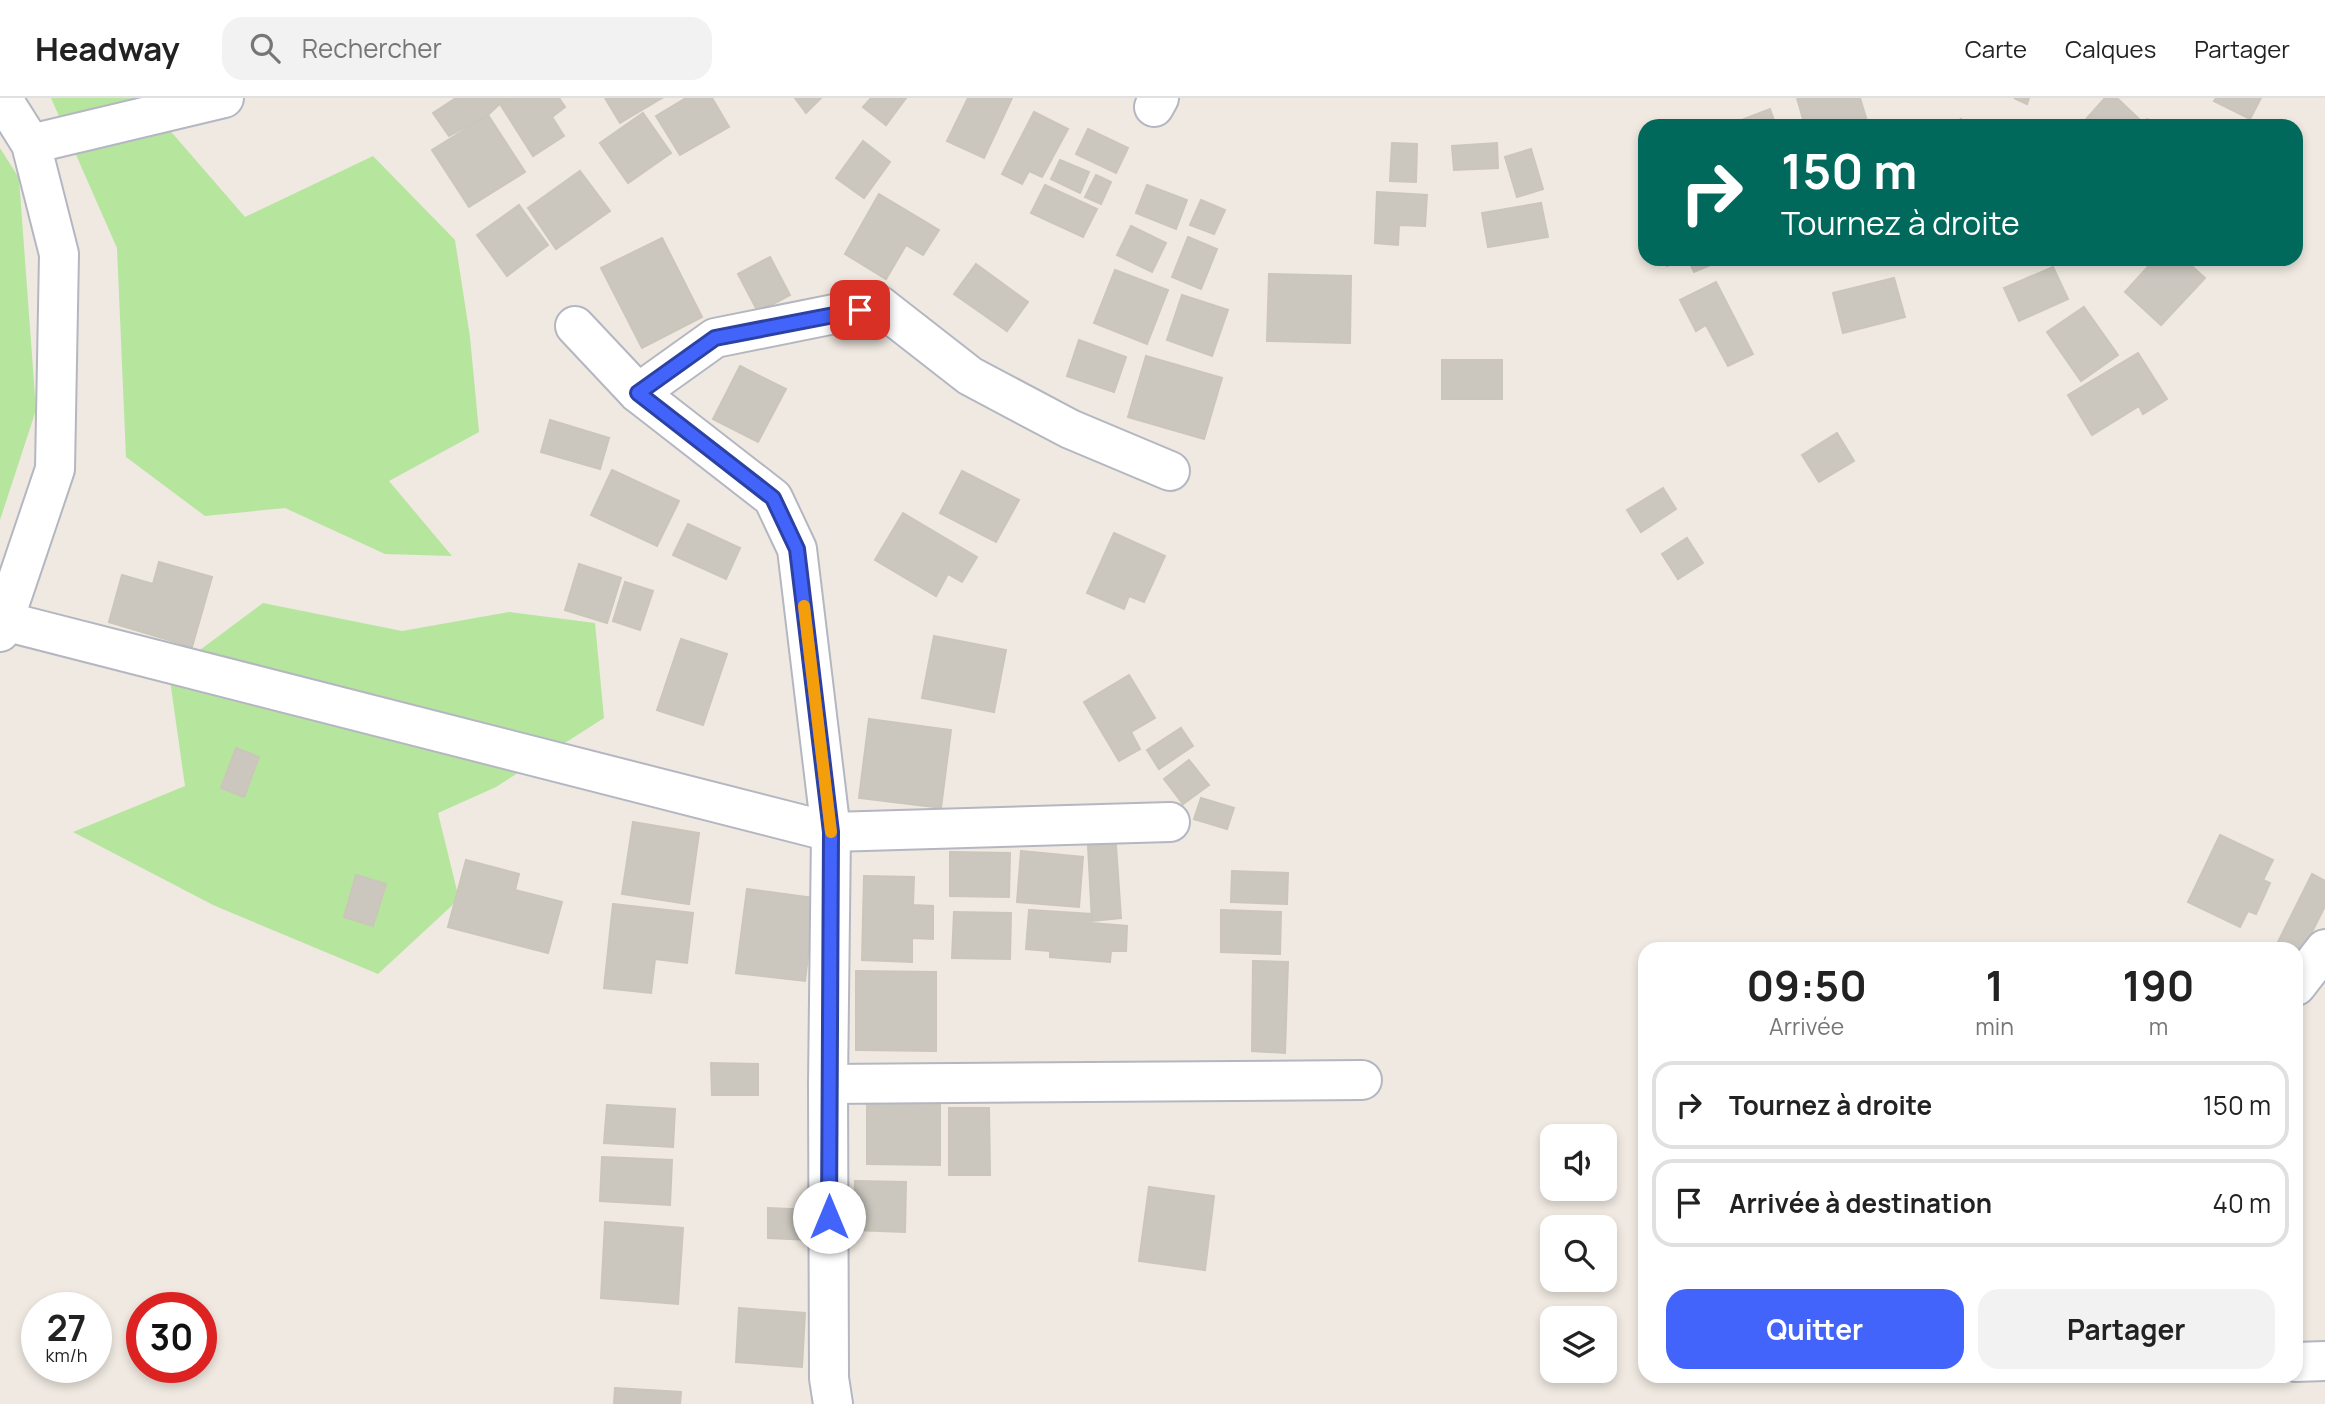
<!DOCTYPE html>
<html lang="fr">
<meta charset="utf-8">
<style>
:root{--surface:#fff;--page:#f2f2f2;--text:#222;--muted:#767676;--line:#e0e0e0;--accent:#4264fb}
body{margin:0;font-family:Manrope,sans-serif;background:var(--page);color:var(--text);height:100vh;display:flex;flex-direction:column;font-size:26px;white-space:nowrap}
*{box-sizing:border-box;margin:0}
p{font-size:23px;color:var(--muted)}
.icon{flex:none;width:38px;height:38px;fill:none;stroke:currentColor;stroke-width:2;stroke-linecap:round;stroke-linejoin:round}
.map{position:relative;flex:1;overflow:hidden}
.sheet{position:absolute;left:1638px;top:844px;width:665px;height:441px;display:flex;flex-direction:column;background:var(--surface);border-radius:21px;box-shadow:0 4px 10px #0003}
.sheet>*{flex:none}
.top-card{position:absolute;left:1638px;top:21px;width:665px;height:147px;border-radius:21px;box-shadow:0 4px 10px #0003;background:#00695c;color:#fff;overflow:hidden}
.tools{position:absolute;left:1540px;top:1026px;display:grid;gap:14px}
.tools a{display:grid;place-items:center;width:77px;height:77px;border-radius:14px;background:var(--surface);box-shadow:0 4px 10px #0003;font-size:35px}
.speed{position:absolute;left:21px;top:1194px;display:flex;gap:14px;font-size:35px;font-weight:700;text-align:center}
.speed>*{display:grid;place-content:center;width:91px;height:91px;border-radius:50%;background:var(--surface);box-shadow:0 4px 10px #0003;line-height:1}
.speed small{font-size:18px;font-weight:400}
.speed .limit{border:10px solid #d22;background:#fff;color:#111}
.pin{position:absolute;display:grid;place-items:center;width:60px;height:60px;color:#fff;margin:-30px;border-radius:14px;box-shadow:0 4px 10px #0006}
.me{position:absolute;width:77px;margin:-38px;rotate:0deg;stroke-linejoin:round;filter:drop-shadow(0 0 5px #0008)}
.turn{display:flex;align-items:center;gap:24px;height:147px;padding:0 28px;font-size:32px}
.turn .icon{width:91px;height:91px;stroke-width:2.5}
.turn b{display:block;font-size:49px;line-height:60px}
.eta{display:flex;justify-content:space-evenly;align-items:center;height:119px;text-align:center}
.eta b{font-size:42px;font-weight:700;line-height:49px}
.cta{display:flex;gap:14px;margin-top:auto;padding:14px 28px}
.cta a{flex:1;height:80px;border-radius:21px;background:var(--accent);color:#fff;font-size:28px;font-weight:700;line-height:80px;text-align:center}
.cta a+a{background:var(--page);color:var(--text)}
ul{padding:0;list-style:none}
li{display:flex;align-items:center;gap:21px;height:88px;margin:0 14px 10px;padding:0 14px;border:4px solid var(--line);border-radius:21px}
li div{flex:1}
li b{display:block;font-size:26px}
li em{font-style:normal}
header{display:flex;align-items:center;gap:42px;box-sizing:border-box;height:98px;padding:0 35px;background:var(--surface);border-bottom:2px solid var(--line)}
header strong{font-size:33px}
nav{display:flex;gap:38px;margin-inline-start:auto;font-size:24px}
.search{width:490px;height:63px;background:var(--page);display:flex;align-items:center;gap:18px;box-sizing:border-box;padding:0 24px;border-radius:21px;color:var(--muted);font-size:26px}
.map>svg:first-child{display:block}
.green{fill:#b6e59e}
.building{fill:#cbc7bf;stroke:#cbc5ba;stroke-width:2}
.lines{fill:none;stroke-linecap:round;stroke-linejoin:round}
.minor-casing{stroke:#b4b7c1;stroke-width:42}
.minor{stroke:#fff;stroke-width:38}
.route-casing{stroke:#2b41a3;stroke-width:18}
.route{stroke:#4264fb;stroke-width:12}
.slow{stroke:#f59e0b;stroke-width:12}
</style>
<header>
<strong>Headway</strong>
<div class="search"><svg class="icon" aria-label="search" viewBox="0 0 24 24"><circle cx="10" cy="10" r="6"/><path d="M15 15l6 6"/></svg>Rechercher</div>
<nav><a>Carte</a><a>Calques</a><a>Partager</a></nav>
</header>
<div class="map">
<svg width="2325" height="1306" viewBox="0 0 2325 1306">
<rect width="100%" height="100%" fill="#efe9e1"/>
<g class="green">
<path d="M51,0H145L147,6L245,119L373,58L455,142L470,239L479,334L389,383L452,458L385,456L285,410L205,418L126,359L117,150Z"/>
<path d="M0,50L19,80L36,312L0,422Z"/>
<path d="M263,505L402,533L509,514L595,525L604,620L496,689L438,715L459,801L378,876L213,807L73,734L185,688L169,575Z"/>
</g>
<g class="building">
<path d="M456,0H506L488,17L449,38L433,15Z"/>
<path d="M509,0H559L565,9L552,19L564,38L533,58L500,6Z"/>
<path d="M605,0H662L620,25Z"/>
<path d="M686,0H712L729,29L680,57L656,18Z"/>
<path d="M795,0H821L806,15Z"/>
<path d="M871,0H906L886,27L863,9Z"/>
<path d="M968,0H1012L984,60L947,43Z"/>
<path d="M1797,0H1860L1867,23L1851,28H1805Z"/>
<path d="M2014,0H2029L2027,6Z"/>
<path d="M2105,0H2117L2139,21L2133,28H2080Z"/>
<path d="M2216,0H2261L2250,21L2214,3Z"/>
<path d="M1770,11L1776,28H1726Z"/>
<path d="M1034,14L1068,31L1042,79L1029,73L1022,86L1002,76Z"/>
<path d="M643,15L671,55L628,85L600,45Z"/>
<path d="M488,17L525,74L469,109L432,52Z"/>
<path d="M1961,21L1966,28H1951Z"/>
<path d="M2147,21L2158,28H2142Z"/>
<path d="M1088,31L1128,50L1116,75L1076,56Z"/>
<path d="M863,43L890,64L864,100L836,80Z"/>
<path d="M1392,45L1417,46L1416,84L1390,83Z"/>
<path d="M1497,45L1498,70L1454,72L1452,48Z"/>
<path d="M1531,51L1543,91L1517,99L1505,59Z"/>
<path d="M1060,62L1089,74L1080,95L1051,81Z"/>
<path d="M580,73L610,113L556,151L528,110Z"/>
<path d="M1096,77L1111,84L1101,106L1085,99Z"/>
<path d="M1045,87L1097,111L1083,139L1031,115Z"/>
<path d="M1147,87L1187,102L1176,131L1136,115Z"/>
<path d="M1377,94L1427,97L1425,128L1399,127L1398,147L1375,145Z"/>
<path d="M879,96L939,132L923,157L906,147L886,181L845,156Z"/>
<path d="M1201,102L1225,112L1214,136L1190,127Z"/>
<path d="M1541,105L1548,139L1488,149L1482,115Z"/>
<path d="M519,107L548,147L507,178L477,137Z"/>
<path d="M1131,128L1166,145L1152,174L1117,157Z"/>
<path d="M1188,139L1217,151L1201,191L1172,179Z"/>
<path d="M662,140L702,219L642,250L601,170Z"/>
<path d="M770,159L790,197L758,214L738,176Z"/>
<path d="M1664,161H1684L1667,168Z"/>
<path d="M1688,161H1719L1720,163L1694,174Z"/>
<path d="M2155,161H2184L2205,180L2161,227L2125,194Z"/>
<path d="M976,166L1028,204L1007,233L954,196Z"/>
<path d="M2053,169L2068,201L2019,223L2004,190Z"/>
<path d="M1115,172L1168,192L1147,246L1094,225Z"/>
<path d="M1269,176L1351,178L1350,245L1267,243Z"/>
<path d="M1894,180L1905,219L1843,235L1833,195Z"/>
<path d="M1716,184L1753,256L1728,268L1706,227L1696,233L1680,202Z"/>
<path d="M1182,197L1228,212L1212,258L1167,242Z"/>
<path d="M2084,209L2118,257L2081,283L2047,234Z"/>
<path d="M1079,242L1126,259L1114,294L1067,278Z"/>
<path d="M2138,255L2167,301L2143,316L2139,308L2092,337L2068,297Z"/>
<path d="M1146,258L1222,280L1204,341L1128,319Z"/>
<rect x="1442" y="262" width="60" height="39"/>
<path d="M740,268L786,291L758,344L713,321Z"/>
<path d="M550,322L609,340L600,371L541,354Z"/>
<path d="M1837,335L1854,363L1819,384L1802,357Z"/>
<path d="M612,372L679,403L657,448L591,417Z"/>
<path d="M962,373L1019,402L996,444L940,415Z"/>
<path d="M1663,390L1676,411L1641,434L1627,412Z"/>
<path d="M903,415L977,459L962,484L948,476L936,498L875,462Z"/>
<path d="M688,426L740,450L726,481L673,457Z"/>
<path d="M1114,435L1165,458L1144,504L1129,498L1124,511L1087,495Z"/>
<path d="M1687,440L1703,465L1678,481L1662,456Z"/>
<path d="M159,464L212,479L192,549L109,524L122,477L153,486Z"/>
<path d="M579,466L621,480L607,525L565,512Z"/>
<path d="M625,484L653,493L640,532L613,523Z"/>
<path d="M934,538L1006,552L994,614L922,600Z"/>
<path d="M681,541L727,556L703,627L657,612Z"/>
<path d="M1129,577L1155,620L1131,634L1140,651L1119,663L1084,604Z"/>
<path d="M869,621L951,632L941,710L859,700Z"/>
<path d="M1181,630L1193,648L1159,671L1147,652Z"/>
<path d="M236,650L259,659L244,699L221,690Z"/>
<path d="M1189,662L1209,687L1183,706L1164,681Z"/>
<path d="M1201,700L1234,710L1227,731L1194,721Z"/>
<path d="M633,724L699,735L689,806L622,796Z"/>
<path d="M2220,737L2273,762L2263,782L2270,785L2256,816L2248,813L2240,829L2188,804Z"/>
<path d="M1116,747L1121,820L1092,823L1088,748Z"/>
<path d="M1021,753L1083,759L1079,809L1017,804Z"/>
<path d="M950,754L1010,755L1009,799L950,798Z"/>
<path d="M466,762L519,776L515,792L562,804L548,855L448,829Z"/>
<path d="M1232,773L1288,775L1287,806L1231,804Z"/>
<path d="M2312,776L2325,783V808L2297,864L2296,850H2275Z"/>
<path d="M356,777L386,786L373,828L344,819Z"/>
<path d="M864,778L914,779L913,807L933,808V841L912,840V864L862,862Z"/>
<path d="M747,791L815,800L805,883L736,875Z"/>
<path d="M613,806L693,815L687,865L655,861L651,895L604,890Z"/>
<path d="M1029,812L1092,816L1091,825L1127,828L1126,853H1111L1110,864L1050,859V853L1026,851Z"/>
<path d="M1221,812L1281,814L1280,856L1221,854Z"/>
<path d="M954,814L1011,815L1010,861L952,860Z"/>
<path d="M1253,863L1288,864L1285,955L1252,953Z"/>
<path d="M856,873L936,874V953L856,952Z"/>
<path d="M711,965L758,966V997H712Z"/>
<path d="M867,996H940V1067L867,1066Z"/>
<path d="M607,1007L675,1011L673,1049L604,1045Z"/>
<path d="M949,1010H989L990,1077H949Z"/>
<path d="M602,1059L672,1062L670,1107L600,1103Z"/>
<path d="M855,1083L906,1084L905,1134L854,1132Z"/>
<path d="M1149,1089L1214,1098L1205,1172L1139,1163Z"/>
<path d="M768,1110L812,1112L811,1142L768,1140Z"/>
<path d="M605,1124L683,1130L678,1206L601,1200Z"/>
<path d="M739,1210L805,1215L802,1269L736,1264Z"/>
<path d="M615,1290L681,1294L680,1306H614Z"/>
</g>
<g class="lines">
<g class="minor-casing">
<g id="minor">
<path d="M1154,9L1159,0"/>
<path d="M31,46L224,0"/>
<path d="M575,228L638,295L773,400L797,451L831,734L828,986L829,1280L833,1306"/>
<path d="M638,295L715,240L879,207L970,278L1070,331L1170,373"/>
<path d="M4,523L831,734L1170,724"/>
<path d="M0,534L55,371L59,156L31,46L2,0"/>
<path d="M2296,888L2325,851"/>
<path d="M828,986L1362,982"/>
<path d="M2296,1264L2325,1263"/>
</g>
</g>
<use href="#minor" class="minor"/>
</g>
<g class="lines">
<g class="route-casing">
<path id="route" d="M829,1119L831,734L797,451L773,400L638,295L715,240L860,212"/>
</g>
<use href="#route" class="route"/>
<path class="slow" d="M804,508L831,734"/>
</g>
</svg>
<div class="tools">
<a><svg class="icon" aria-label="sound" viewBox="0 0 24 24"><path d="M4 9h4l5-4v14l-5-4H4zM17 9q2 3 0 6"/></svg></a>
<a><svg class="icon" aria-label="search" viewBox="0 0 24 24"><circle cx="10" cy="10" r="6"/><path d="M15 15l6 6"/></svg></a>
<a><svg class="icon" aria-label="layers" viewBox="0 0 24 24"><path d="M12 4l9 5-9 5-9-5zM3 14l9 5 9-5"/></svg></a>
</div>
<div class="speed"><div>27<small>km/h</small></div><div class="limit">30</div></div>
<div class="pin" style="left:860px;top:212px;background:#d93025"><svg class="icon" aria-label="arrive" viewBox="0 0 24 24"><path d="M6 21V4h12l-3 4 3 4H6"/></svg></div>
<svg class="me" style="left:829px;top:1119px" viewBox="-20 -20 40 40"><circle r="19" fill="#fff"/><path d="M0-13L10 11 0 6-10 11z" fill="#4264fb"/></svg>
<div class="top-card">
<div class="turn"><svg class="icon" aria-label="right" viewBox="0 0 24 24"><path d="M7 20v-9h11M14 6l5 5-5 5"/></svg><div><b>150 m</b>Tournez à droite</div></div>
</div>
<section class="sheet">
<div class="eta">
<div><b>09:50</b><p>Arrivée</p></div>
<div><b>1</b><p>min</p></div>
<div><b>190</b><p>m</p></div>
</div>
<ul>
<li><svg class="icon" aria-label="right" viewBox="0 0 24 24"><path d="M7 20v-9h11M14 6l5 5-5 5"/></svg><div><b>Tournez à droite</b></div><em>150 m</em></li>
<li><svg class="icon" aria-label="arrive" viewBox="0 0 24 24"><path d="M6 21V4h12l-3 4 3 4H6"/></svg><div><b>Arrivée à destination</b></div><em>40 m</em></li>
</ul>
<div class="cta"><a>Quitter</a><a>Partager</a></div>
</section>
</div>
